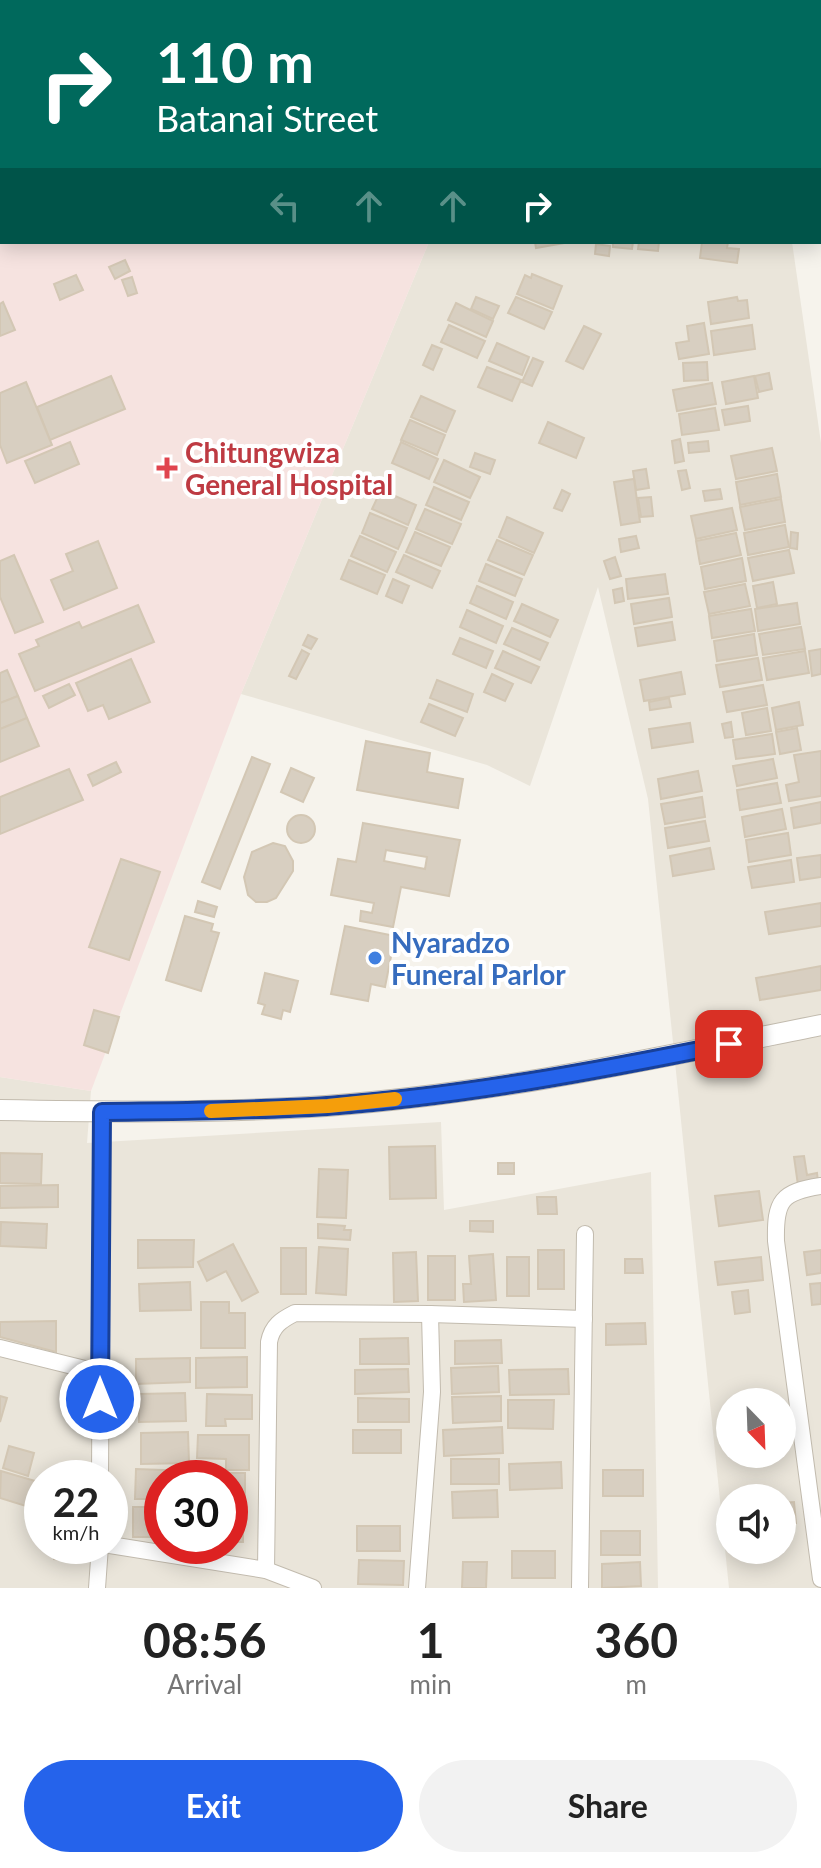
<!DOCTYPE html>
<style>
:root{--surface:#fff;--page:#f2f2f2;--text:#222;--muted:#767676;--accent:#2563eb}
body{margin:0;font-family:Lato,sans-serif;background:var(--page);color:var(--text);height:100vh;display:flex;flex-direction:column;font-size:30px;white-space:nowrap}
*{box-sizing:border-box;margin:0}
p{font-size:26px;color:var(--muted)}
.icon{flex:none;width:44px;height:44px;fill:none;stroke:currentColor;stroke-width:2;stroke-linecap:round;stroke-linejoin:round}
.map{position:relative;height:1588px;overflow:hidden}
.details{display:flex;flex-direction:column;background:var(--surface);flex:1}
.details>*{flex:none}
.hud{position:absolute;left:0px;top:0px;width:822px;height:244px;box-shadow:0 4px 20px #0003;background:#00695c;color:#fff;overflow:hidden}
.needle{width:52px;rotate:157deg}
.controls{position:absolute;left:716px;top:1388px;display:grid;gap:16px}
.controls a{display:grid;place-items:center;width:80px;height:80px;border-radius:50%;background:var(--surface);box-shadow:0 4px 20px #0003;font-size:40px}
.speed{position:absolute;left:24px;top:1460px;display:flex;gap:16px;font-size:40px;font-weight:700;text-align:center}
.speed>*{display:grid;place-content:center;width:104px;height:104px;border-radius:50%;background:var(--surface);box-shadow:0 4px 20px #0003;line-height:1}
.speed small{font-size:20px;font-weight:400}
.speed .limit{border:12px solid #d22;background:#fff;color:#111}
.pin{position:absolute;display:grid;place-items:center;width:68px;height:68px;color:#fff;margin:-34px;border-radius:16px;box-shadow:0 4px 12px #0006}
.me{position:absolute;width:88px;margin:-44px;rotate:0deg;stroke-linejoin:round;filter:drop-shadow(0 0 6px #0008)}
.turn{display:flex;align-items:center;gap:28px;height:168px;padding:0 24px;font-size:36px}
.turn .icon{width:104px;height:104px;stroke-width:2.5}
.turn b{display:block;font-size:56px;line-height:68px}
.lanes{display:flex;align-items:center;height:76px;padding:0 24px;background:#0003;justify-content:center;gap:40px;direction:ltr}
.lanes .off{opacity:.35}
.eta{display:flex;justify-content:space-evenly;align-items:center;height:136px;text-align:center}
.eta b{font-size:48px;font-weight:700;line-height:56px}
.primary-button{display:flex;gap:16px;margin-top:auto;padding:16px 24px}
.primary-button a{flex:1;height:92px;border-radius:48px;background:var(--accent);color:#fff;font-size:32px;font-weight:700;line-height:92px;text-align:center}
.primary-button a+a{background:var(--page);color:var(--text)}
.map>svg:first-child{display:block}
.residential{fill:#eae5da;fill-rule:evenodd}
.medical{fill:#f6e3e0}
.building{fill:#d8cfc1;stroke:#d3c7b4;stroke-width:2;fill-rule:evenodd}
.lines{fill:none;stroke-linecap:round;stroke-linejoin:round}
.minor-casing{stroke:#c2bbae;stroke-width:18}
.tertiary-casing{stroke:#c2bbae;stroke-width:22}
.minor{stroke:#fff;stroke-width:16}
.tertiary{stroke:#fff;stroke-width:20}
.route-casing{stroke:#184099;stroke-width:20}
.route{stroke:#2563eb;stroke-width:14}
.slow{stroke:#f59e0b;stroke-width:14}
.health-dot{fill:#e0444e;stroke:#fff;stroke-width:3}
.shop-dot{fill:#3f7fe0;stroke:#fff;stroke-width:3}
.labels{text-anchor:middle;dominant-baseline:central;stroke-width:8;stroke-linejoin:round;paint-order:stroke}
.health-label{font-size:28px;font-weight:bold;fill:#be3a42;stroke:#fff;text-anchor:start}
.shop-label{font-size:28px;font-weight:bold;fill:#366cbe;stroke:#fff;text-anchor:start}
</style>
<div class="map">
<svg width="821" height="1588" viewBox="0 0 821 1588">
<rect width="100%" height="100%" fill="#f6f3ec"/>
<g class="residential">
<path d="M429,242H792L821,443V1588H729L648,799L598,587L530,786L487,765L241,694ZM730,1402H782V1454H730ZM730,1498H782V1550H730Z"/>
<path d="M0,1077L91,1091L87,1143L441,1122L444,1210L651,1172L658,1588H0ZM42,1478H110V1546H42ZM162,1478H230V1546H162Z"/>
</g>
<path class="medical" d="M0,183L2,242H429L241,694L91,1091L0,1077Z"/>
<g class="building">
<path d="M535,242H570L536,248Z"/>
<path d="M613,242H633L632,249L613,247Z"/>
<path d="M639,242H659L658,251L638,249Z"/>
<path d="M702,242H728L727,248L739,249L737,263L700,258Z"/>
<path d="M596,244L610,246L609,256L595,254Z"/>
<path d="M125,260L130,271L115,279L109,267Z"/>
<path d="M532,274L562,286L553,309L517,294L525,275L531,278Z"/>
<path d="M76,275L83,290L60,300L54,284Z"/>
<path d="M132,277L137,293L128,296L122,280Z"/>
<path d="M476,297L499,306L493,319L471,309Z"/>
<path d="M516,297L552,312L544,329L508,313Z"/>
<path d="M737,297L738,301L747,300L749,318L711,324L708,302Z"/>
<path d="M3,302L15,330L0,336V304Z"/>
<path d="M456,303L493,321L486,337L448,320Z"/>
<path d="M704,323L709,354L679,359L676,343L689,341L687,326Z"/>
<path d="M449,325L485,341L477,358L441,342Z"/>
<path d="M752,325L755,349L714,355L711,331Z"/>
<path d="M584,326L601,334L583,369L566,361Z"/>
<path d="M497,343L529,357L522,375L489,361Z"/>
<path d="M432,345L442,349L433,370L423,365Z"/>
<path d="M533,358L543,362L532,386L522,382Z"/>
<path d="M707,362L708,380L684,381L683,363Z"/>
<path d="M487,367L521,380L512,401L478,387Z"/>
<path d="M769,373L772,389L759,392L755,376Z"/>
<path d="M111,376L125,409L50,440L37,407Z"/>
<path d="M754,376L758,398L726,404L722,382Z"/>
<path d="M26,382L52,445L7,463L0,445V393Z"/>
<path d="M712,383L716,404L677,411L673,390Z"/>
<path d="M421,396L455,411L446,432L411,417Z"/>
<path d="M748,406L750,421L725,425L722,410Z"/>
<path d="M715,408L719,430L682,435L679,414Z"/>
<path d="M410,420L445,435L437,455L401,440Z"/>
<path d="M548,422L584,438L576,458L539,443Z"/>
<path d="M680,439L684,461L675,463L672,441Z"/>
<path d="M708,441L709,451L689,453L688,443Z"/>
<path d="M70,442L79,464L35,483L25,461Z"/>
<path d="M401,442L438,459L429,479L392,463Z"/>
<path d="M772,448L777,471L736,479L731,456Z"/>
<path d="M475,453L495,460L490,474L470,467Z"/>
<path d="M444,460L480,477L470,498L434,482Z"/>
<path d="M646,469L649,488L636,490L633,471Z"/>
<path d="M686,470L690,488L682,490L678,471Z"/>
<path d="M777,474L781,497L740,505L736,482Z"/>
<path d="M634,479L640,522L621,525L614,482Z"/>
<path d="M434,487L469,502L461,520L426,505Z"/>
<path d="M720,489L722,499L705,501L703,491Z"/>
<path d="M381,490L416,505L408,525L372,509Z"/>
<path d="M562,490L570,494L562,511L554,508Z"/>
<path d="M651,497L653,516L641,517L638,498Z"/>
<path d="M781,499L785,522L745,530L740,507Z"/>
<path d="M732,508L737,530L696,539L691,516Z"/>
<path d="M425,509L461,524L452,544L416,529Z"/>
<path d="M370,513L407,528L398,549L362,533Z"/>
<path d="M507,517L543,533L534,553L499,537Z"/>
<path d="M785,525L789,547L748,555L744,533Z"/>
<path d="M415,532L450,547L441,566L406,552Z"/>
<path d="M791,532L798,533L797,549L790,548Z"/>
<path d="M736,533L741,555L700,564L696,541Z"/>
<path d="M360,536L396,552L387,572L351,556Z"/>
<path d="M636,536L639,548L621,552L619,539Z"/>
<path d="M497,540L533,555L524,575L488,560Z"/>
<path d="M98,541L117,588L64,610L51,580L73,571L66,554Z"/>
<path d="M789,550L794,573L753,581L748,558Z"/>
<path d="M14,555L43,622L15,633L0,597V561Z"/>
<path d="M404,555L440,571L432,588L396,572Z"/>
<path d="M615,557L621,576L610,579L604,561Z"/>
<path d="M742,558L746,581L705,589L701,567Z"/>
<path d="M349,560L385,575L377,594L341,579Z"/>
<path d="M486,564L522,579L515,596L479,581Z"/>
<path d="M665,574L668,594L628,599L626,579Z"/>
<path d="M393,579L409,586L402,603L386,596Z"/>
<path d="M773,582L777,604L757,608L753,586Z"/>
<path d="M745,584L750,606L709,614L704,592Z"/>
<path d="M477,586L513,602L506,619L470,603Z"/>
<path d="M622,588L624,601L615,603L613,590Z"/>
<path d="M669,598L672,617L634,624L631,604Z"/>
<path d="M797,603L800,624L758,631L755,609Z"/>
<path d="M522,604L558,620L550,637L514,621Z"/>
<path d="M138,605L154,642L35,691L19,654L39,646L36,640L79,622L82,628Z"/>
<path d="M751,609L755,631L712,638L709,616Z"/>
<path d="M467,610L503,626L496,643L460,627Z"/>
<path d="M672,622L675,640L638,646L635,628Z"/>
<path d="M801,627L805,649L763,655L759,634Z"/>
<path d="M512,628L548,643L540,660L504,644Z"/>
<path d="M754,634L757,655L717,661L714,641Z"/>
<path d="M308,635L317,639L311,649L303,645Z"/>
<path d="M460,638L493,651L486,668L453,654Z"/>
<path d="M821,649V674L812,676L809,651Z"/>
<path d="M302,650L309,654L296,679L289,676Z"/>
<path d="M503,651L539,667L531,683L495,668Z"/>
<path d="M805,651L809,673L767,680L763,658Z"/>
<path d="M758,658L762,680L720,687L716,665Z"/>
<path d="M131,659L150,702L109,719L103,705L88,711L76,683Z"/>
<path d="M7,670L18,696L0,703V673Z"/>
<path d="M681,672L685,694L644,701L640,680Z"/>
<path d="M492,674L513,684L505,701L484,692Z"/>
<path d="M437,680L473,694L467,712L430,698Z"/>
<path d="M69,684L75,695L49,708L43,696Z"/>
<path d="M763,685L767,705L727,712L723,692Z"/>
<path d="M18,696L27,718L0,729V703Z"/>
<path d="M669,698L671,707L650,710L649,702Z"/>
<path d="M799,702L803,725L776,730L772,708Z"/>
<path d="M429,704L463,718L455,736L421,722Z"/>
<path d="M767,708L771,731L746,735L742,713Z"/>
<path d="M27,718L39,746L0,762V729Z"/>
<path d="M731,722L733,737L725,738L722,724Z"/>
<path d="M690,723L693,742L652,748L649,729Z"/>
<path d="M797,728L801,750L780,754L776,732Z"/>
<path d="M772,734L775,754L736,759L733,740Z"/>
<path d="M366,741L430,753L427,772L463,779L458,808L357,790Z"/>
<path d="M821,751V796L789,801L786,785L799,782L794,755Z"/>
<path d="M252,757L270,764L220,889L202,882Z"/>
<path d="M773,759L777,778L737,786L733,766Z"/>
<path d="M116,762L121,772L93,786L88,775Z"/>
<path d="M291,768L314,778L303,802L281,792Z"/>
<path d="M69,769L83,800L0,834V797Z"/>
<path d="M698,771L702,791L661,799L658,779Z"/>
<path d="M777,783L781,803L740,810L737,790Z"/>
<path d="M702,797L705,817L665,824L661,804Z"/>
<path d="M821,802V823L794,828L791,808Z"/>
<path d="M782,809L786,829L745,837L742,817Z"/>
<circle cx="301" cy="829" r="14"/>
<path d="M705,821L709,841L668,848L665,828Z"/>
<path d="M363,823L460,840L449,896L401,887L393,927L360,921L361,911L372,913L374,903L331,895L338,859L356,862ZM386,850L427,857L425,869L384,861Z"/>
<path d="M788,833L791,855L749,862L746,840Z"/>
<path d="M273,843L285,846L293,861V871L276,898L267,902H256L248,895L244,877L252,852Z"/>
<path d="M710,848L714,869L673,876L670,856Z"/>
<path d="M821,855V877L800,880L797,858Z"/>
<path d="M121,859L160,872L129,960L89,947Z"/>
<path d="M791,860L794,882L752,888L748,867Z"/>
<path d="M198,901L217,907L214,917L195,912Z"/>
<path d="M821,903V926L769,934L765,912Z"/>
<path d="M185,916L213,924L211,931L219,933L201,991L166,980Z"/>
<path d="M345,926L395,936L385,987L371,984L368,1001L331,994Z"/>
<path d="M821,966V990L760,1000L756,978Z"/>
<path d="M265,973L298,981L290,1012L283,1010L281,1019L262,1014L265,1005L258,1003Z"/>
<path d="M94,1010L119,1017L108,1053L84,1045Z"/>
<path d="M435,1146L436,1198L390,1199L389,1147Z"/>
<path d="M0,1153L42,1154L41,1184L0,1183Z"/>
<path d="M804,1156L807,1175L817,1173L818,1182L798,1185L794,1157Z"/>
<rect x="498" y="1163" width="16" height="11"/>
<path d="M319,1169L348,1170L346,1218L317,1217Z"/>
<path d="M58,1185V1207L0,1208V1186Z"/>
<path d="M759,1191L763,1220L719,1226L715,1196Z"/>
<path d="M537,1197H556L557,1214H538Z"/>
<path d="M470,1221H493V1232L470,1231Z"/>
<path d="M1,1222L47,1224L46,1248L0,1246Z"/>
<path d="M318,1224L345,1226L344,1230H351L350,1240L318,1238Z"/>
<path d="M138,1240H194L193,1267L138,1268Z"/>
<path d="M233,1244L258,1292L242,1301L226,1271L207,1281L198,1262Z"/>
<path d="M319,1247L348,1249L346,1295L316,1293Z"/>
<rect x="281" y="1248" width="25" height="46"/>
<rect x="538" y="1250" width="26" height="39"/>
<path d="M821,1250V1273L807,1275L804,1252Z"/>
<path d="M416,1252L418,1301L394,1302L393,1253Z"/>
<path d="M493,1254L496,1300L464,1302L463,1284H471L469,1256Z"/>
<rect x="428" y="1256" width="27" height="44"/>
<rect x="507" y="1257" width="22" height="39"/>
<path d="M761,1257L763,1280L718,1285L715,1262Z"/>
<path d="M625,1259H642L643,1273H625Z"/>
<path d="M190,1282L191,1310L140,1311L139,1284Z"/>
<path d="M821,1283V1304L812,1305L810,1284Z"/>
<path d="M748,1290L750,1312L735,1314L732,1292Z"/>
<path d="M201,1302H229V1313H245V1348H201Z"/>
<path d="M56,1321V1352L0,1337V1322Z"/>
<path d="M645,1323L646,1344L606,1345V1324Z"/>
<path d="M408,1338L409,1364H360V1339Z"/>
<path d="M501,1340L502,1363L455,1364V1341Z"/>
<path d="M247,1357V1387L196,1388V1358Z"/>
<path d="M190,1358V1382L136,1384V1359Z"/>
<path d="M498,1366L499,1392L452,1394L451,1368Z"/>
<path d="M408,1369L409,1392L355,1394V1370Z"/>
<path d="M568,1369L569,1394L510,1395L509,1370Z"/>
<path d="M185,1393L186,1421L139,1422V1394Z"/>
<path d="M207,1394L252,1395V1419H225L226,1426H206Z"/>
<path d="M0,1396L7,1398L0,1422Z"/>
<path d="M501,1396V1421L453,1423L452,1397Z"/>
<path d="M358,1398L409,1399V1422H358Z"/>
<path d="M508,1400H554L553,1429L508,1428Z"/>
<path d="M502,1427L503,1453L444,1456L443,1430Z"/>
<rect x="353" y="1430" width="48" height="23"/>
<path d="M188,1432L189,1463L141,1464V1433Z"/>
<path d="M198,1435H249V1470H226V1459L197,1458Z"/>
<path d="M9,1446L34,1453L28,1476L3,1468Z"/>
<rect x="451" y="1459" width="48" height="25"/>
<path d="M561,1462L562,1488L510,1490L509,1464Z"/>
<path d="M136,1469L189,1471V1478H162V1499H135Z"/>
<rect x="603" y="1470" width="40" height="26"/>
<path d="M1,1471L42,1483V1511L0,1498Z"/>
<path d="M195,1473H245V1504L230,1503V1478H194Z"/>
<path d="M497,1490L498,1517L453,1518L452,1492Z"/>
<path d="M794,1502L796,1523L782,1524V1503Z"/>
<rect x="133" y="1507" width="29" height="30"/>
<rect x="230" y="1512" width="13" height="30"/>
<rect x="357" y="1526" width="43" height="25"/>
<rect x="601" y="1531" width="39" height="24"/>
<path d="M55,1546H67L65,1560L54,1559Z"/>
<rect x="512" y="1551" width="43" height="27"/>
<path d="M359,1560L404,1561L403,1585L358,1584Z"/>
<path d="M463,1562H487L486,1588H462Z"/>
<path d="M640,1562L641,1586L602,1588V1564Z"/>
</g>
<g class="lines">
<g class="minor-casing">
<g id="minor">
<path d="M821,1186C781,1192 775,1201 776,1241L821,1579"/>
<path d="M0,1348L101,1373"/>
<path d="M100,1478L102,1112"/>
<path d="M110,1545L266,1570L313,1588"/>
<path d="M266,1570L269,1342C272,1326 281,1320 295,1313L430,1314L584,1319"/>
<path d="M97,1588L100,1546"/>
<path d="M417,1588L432,1392L430,1314"/>
<path d="M580,1588L585,1234"/>
</g>
</g>
<g class="tertiary-casing">
<path id="tertiary" d="M0,1110C109,1112 218,1113 326,1106C493,1094 657,1058 821,1025"/>
</g>
<use href="#minor" class="minor"/>
<use href="#tertiary" class="tertiary"/>
</g>
<g class="lines">
<g class="route-casing">
<path id="route" d="M100,1399L102,1112C177,1111 252,1111 327,1106C462,1096 596,1071 729,1044"/>
</g>
<use href="#route" class="route"/>
<path class="slow" d="M211,1111L328,1106L395,1099"/>
</g>
<path class="health-dot" d="M163 456h8v8h8v8h-8v8h-8v-8h-8v-8h8z"/>
<circle class="shop-dot" cx="375" cy="958" r="8"/>
<g class="labels">
<g class="health-label">
<text x="185" y="452">Chitungwiza<tspan x="185" dy="32">General Hospital</tspan></text>
</g>
<g class="shop-label">
<text x="391" y="942">Nyaradzo<tspan x="391" dy="32">Funeral Parlor</tspan></text>
</g>
</g>
</svg>
<div class="controls">
<a><svg class="needle" viewBox="-14 -14 28 28"><path d="M0-13l5 13h-10z" fill="#e53935"/><path d="M0 13l5-13h-10z" fill="#767676"/></svg></a>
<a><svg class="icon" aria-label="sound" viewBox="0 0 24 24"><path d="M4 9h4l5-4v14l-5-4H4zM17 9q2 3 0 6"/></svg></a>
</div>
<div class="speed"><div>22<small>km/h</small></div><div class="limit">30</div></div>
<div class="pin" style="left:729px;top:1044px;background:#d93025"><svg class="icon" aria-label="arrive" viewBox="0 0 24 24"><path d="M6 21V4h12l-3 4 3 4H6"/></svg></div>
<svg class="me" style="left:100px;top:1399px" viewBox="-20 -20 40 40"><circle r="17" fill="#2563eb" stroke="#fff" stroke-width="3"/><path d="M0-11L8 9 0 5-8 9z" fill="#fff"/></svg>
<div class="hud">
<div class="turn"><svg class="icon" aria-label="right" viewBox="0 0 24 24"><path d="M7 20v-9h11M14 6l5 5-5 5"/></svg><div><b>110 m</b>Batanai Street</div></div>
<div class="lanes"><svg class="icon off" aria-label="left" viewBox="0 0 24 24"><path d="M17 20v-9H6M10 6l-5 5 5 5"/></svg><svg class="icon off" aria-label="ahead" viewBox="0 0 24 24"><path d="M12 20V5M6 11l6-6 6 6"/></svg><svg class="icon off" aria-label="ahead" viewBox="0 0 24 24"><path d="M12 20V5M6 11l6-6 6 6"/></svg><svg class="icon" aria-label="right" viewBox="0 0 24 24"><path d="M7 20v-9h11M14 6l5 5-5 5"/></svg></div>
</div>
</div>
<section class="details">
<div class="eta">
<div><b>08:56</b><p>Arrival</p></div>
<div><b>1</b><p>min</p></div>
<div><b>360</b><p>m</p></div>
</div>
<div class="primary-button"><a>Exit</a><a>Share</a></div>
</section>
